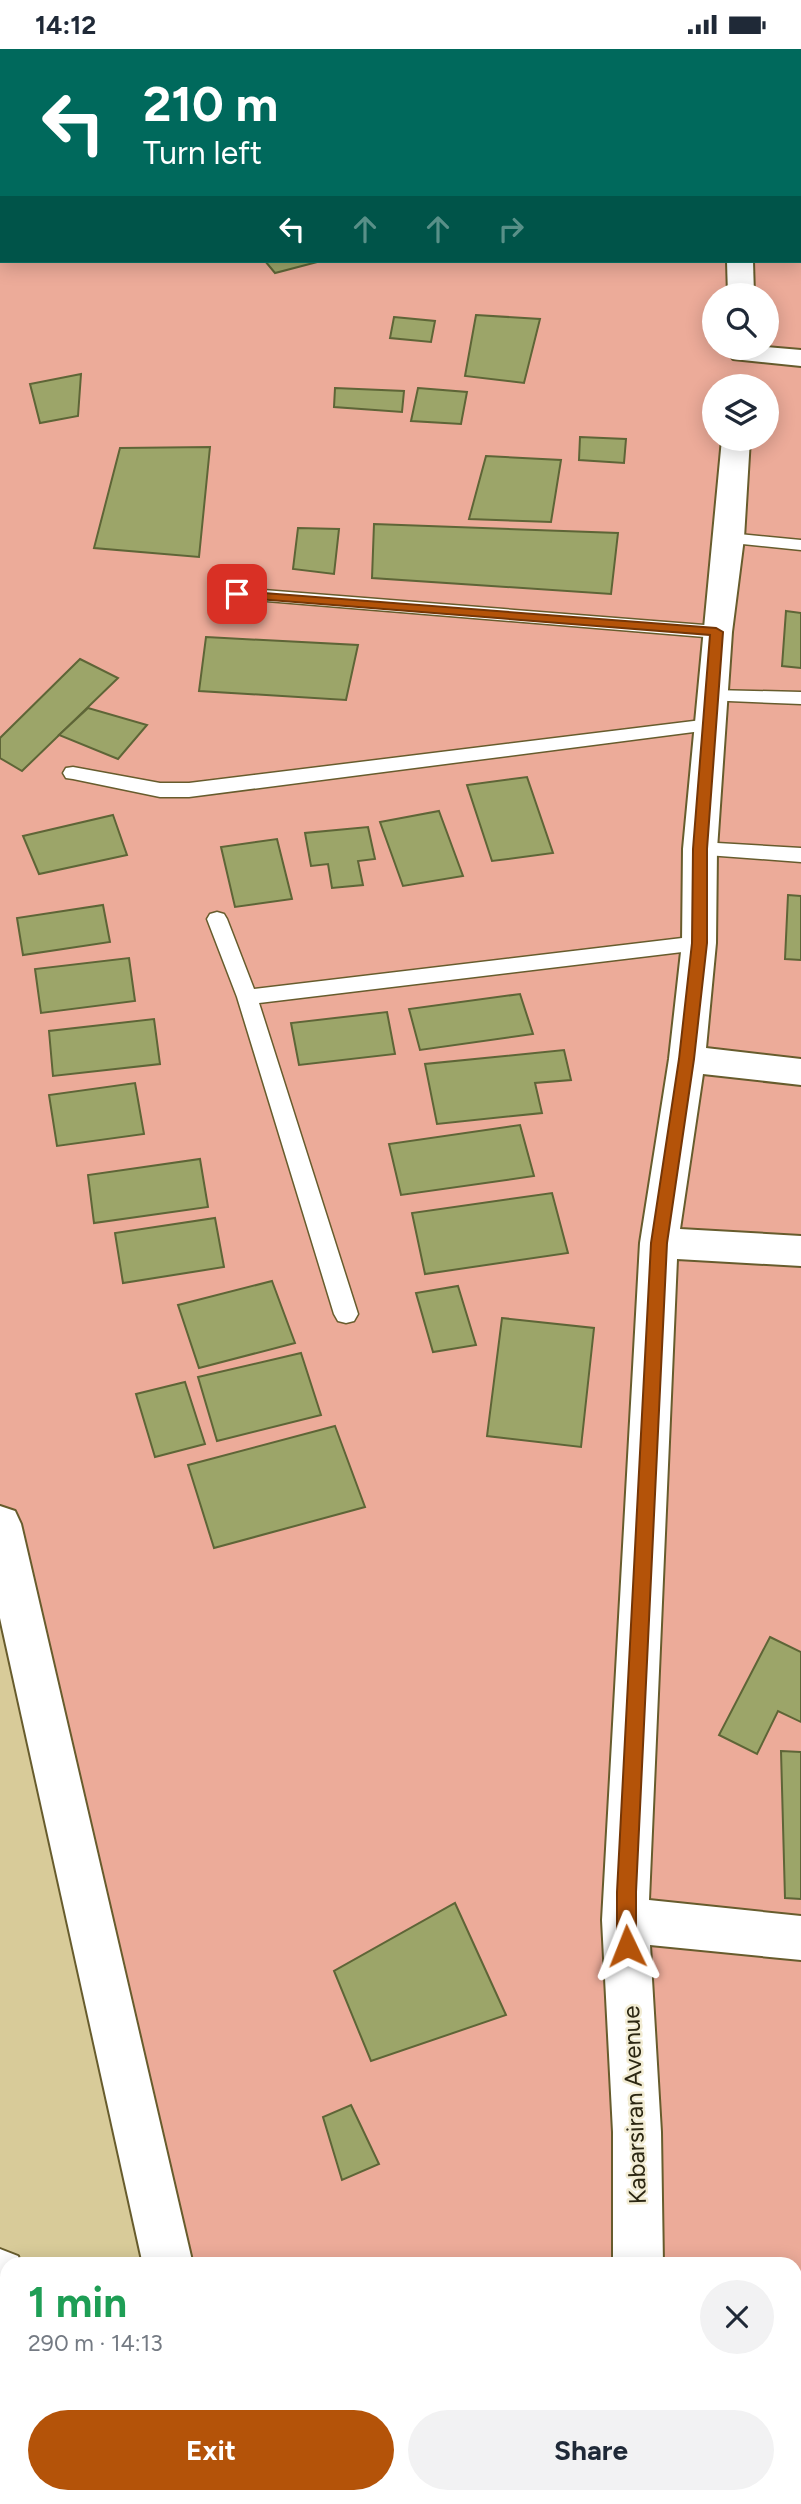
<!DOCTYPE html>
<meta charset="utf-8">
<style>
:root{--surface:#fff;--page:#f2f2f3;--text:#1f2937;--muted:#747a83;--accent:#b45309}
body{margin:0;font-family:Figtree,sans-serif;background:var(--page);color:var(--text);height:100vh;display:flex;flex-direction:column;font-size:26px;white-space:nowrap}
*{box-sizing:border-box;margin:0}
p{font-size:23px;color:var(--muted)}
.icon{flex:none;width:38px;height:38px;fill:none;stroke:currentColor;stroke-width:2;stroke-linecap:round;stroke-linejoin:round}
.map{position:relative;flex:1;overflow:hidden}
.drawer{position:absolute;left:0px;top:2208px;width:802px;height:247px;display:flex;flex-direction:column;background:var(--surface);border-radius:21px 21px 0 0;box-shadow:0 4px 18px #0003}
.drawer>*{flex:none}
.banner{position:absolute;left:0px;top:0px;width:802px;height:214px;box-shadow:0 4px 18px #0003;background:#00695c;color:#fff;overflow:hidden}
.controls{position:absolute;left:702px;top:234px;display:grid;gap:14px}
.controls a{display:grid;place-items:center;width:77px;height:77px;border-radius:50%;background:var(--surface);box-shadow:0 4px 18px #0003;font-size:35px}
.pin{position:absolute;display:grid;place-items:center;width:60px;height:60px;color:#fff;margin:-30px;border-radius:14px;box-shadow:0 4px 10px #0006}
.me{position:absolute;width:77px;margin:-38px;rotate:358deg;stroke-linejoin:round;filter:drop-shadow(0 0 5px #0008)}
.turn{display:flex;align-items:center;gap:24px;height:147px;padding:0 28px;font-size:32px}
.turn .icon{width:91px;height:91px;stroke-width:2.5}
.turn b{display:block;font-size:49px;line-height:60px}
.lanes{display:flex;align-items:center;height:66px;padding:0 28px;background:#0003;justify-content:center;gap:35px;direction:ltr}
.lanes .off{opacity:.35}
.round{display:grid;place-items:center;flex:none;width:74px;height:74px;border-radius:37px;background:var(--page)}
.overview{display:flex;align-items:center;justify-content:space-between;height:119px;padding:0 28px}
h1{font-size:42px;font-weight:700;line-height:52px;color:#1e9e55}
.cta{display:flex;gap:14px;margin-top:auto;padding:14px 28px}
.cta a{flex:1;height:80px;border-radius:42px;background:var(--accent);color:#fff;font-size:28px;font-weight:700;line-height:80px;text-align:center}
.cta a+a{background:var(--page);color:var(--text)}
.status{display:flex;justify-content:space-between;align-items:center;height:49px;padding:0 35px;background:var(--surface);direction:ltr}
.status svg{height:19px;fill:currentColor}
.map>svg:first-child{display:block}
.green{fill:#ecab99;fill-rule:evenodd}
.building{fill:#9ca569;stroke:#5e6537;stroke-width:2}
.lines{fill:none;stroke-linecap:round;stroke-linejoin:round}
.service-casing{stroke:#675c2d;stroke-width:3}
.minor-casing{stroke:#675c2d;stroke-width:4}
.trunk-casing{stroke:#675c2d;stroke-width:4}
.service{fill:#fff;fill-rule:evenodd}
.minor{fill:#fff;fill-rule:evenodd}
.trunk{fill:#fff;fill-rule:evenodd}
.route{fill:#b45309;stroke:#753606;stroke-width:2}
.labels{text-anchor:middle;dominant-baseline:central;stroke-width:5;stroke-linejoin:round;paint-order:stroke}
.street-label{font-size:24px;fill:#2b2612;stroke:#f2ecd3}
</style>
<div class="status"><b>14:12</b><svg viewBox="0 0 49 12"><path d="M0 12V9h3v3zM5 12V6h3v6zM10 12V3h3v9zM15 12V0h3v12zM26 1h20v11H26zM47 4h2v5h-2z"/></svg></div>
<div class="map">
<svg width="801" height="2455" viewBox="0 0 801 2455">
<rect width="100%" height="100%" fill="#d8cb99"/>
<path class="green" d="M0,0H801V2455H244L242,2448H794V2216L181,2215L0,1529ZM2,2H800V212H2ZM714,247H766V299H714ZM714,338H766V390H714Z"/>
<g class="building">
<path d="M265,212H321L275,224Z"/>
<path d="M476,266L540,270L524,334L465,327Z"/>
<path d="M394,268L435,272L431,293L390,289Z"/>
<path d="M81,325L78,367L40,374L30,335Z"/>
<path d="M335,339L404,342L402,363L334,358Z"/>
<path d="M418,339L467,343L461,375L411,372Z"/>
<path d="M580,388L626,390L624,414L579,411Z"/>
<path d="M210,398L199,508L94,499L120,399Z"/>
<path d="M486,407L561,411L551,473L469,470Z"/>
<path d="M374,475L618,484L611,545L372,529Z"/>
<path d="M298,479L339,480L334,525L293,520Z"/>
<path d="M786,562L801,564V619L782,617Z"/>
<path d="M206,588L358,596L346,651L199,642Z"/>
<path d="M80,610L118,629L22,722L0,709V689Z"/>
<path d="M88,659L147,676L118,710L59,686Z"/>
<path d="M527,728L553,804L492,812L467,736Z"/>
<path d="M439,762L463,827L403,837L380,773Z"/>
<path d="M113,766L127,806L39,825L23,787Z"/>
<path d="M368,778L375,810L358,812L363,836L332,839L328,815L311,817L305,784Z"/>
<path d="M277,790L292,850L235,858L221,798Z"/>
<path d="M788,846L801,847V911L785,910Z"/>
<path d="M103,856L110,893L23,906L17,869Z"/>
<path d="M129,909L135,952L41,964L35,920Z"/>
<path d="M520,945L533,985L420,1001L409,960Z"/>
<path d="M387,963L395,1005L299,1016L291,974Z"/>
<path d="M154,970L160,1015L53,1027L49,982Z"/>
<path d="M564,1001L571,1031L535,1034L542,1064L437,1075L425,1015Z"/>
<path d="M135,1034L144,1085L57,1097L49,1046Z"/>
<path d="M520,1076L534,1127L401,1146L389,1095Z"/>
<path d="M200,1110L208,1158L94,1174L88,1126Z"/>
<path d="M552,1144L568,1204L425,1225L412,1164Z"/>
<path d="M215,1169L224,1218L123,1234L115,1184Z"/>
<path d="M272,1232L295,1294L199,1319L178,1256Z"/>
<path d="M458,1237L476,1296L433,1303L416,1244Z"/>
<path d="M502,1269L594,1279L581,1398L487,1387Z"/>
<path d="M301,1304L321,1366L217,1392L198,1328Z"/>
<path d="M185,1333L205,1395L155,1408L136,1345Z"/>
<path d="M335,1377L365,1458L214,1499L188,1416Z"/>
<path d="M770,1588L801,1603V1673L778,1662L757,1705L719,1686Z"/>
<path d="M781,1702L801,1703V1850L785,1849Z"/>
<path d="M455,1854L506,1966L371,2012L334,1922Z"/>
<path d="M351,2056L379,2115L342,2131L323,2068Z"/>
</g>
<g class="lines">
<g class="service-casing">
<g id="service">
<rect x="0" y="171" width="2" height="10"/>
<path d="M729,484L801,491V501L723,493L720,489Z"/>
<path d="M237,539L717,577L726,583L717,589L231,549L228,545Z"/>
<path d="M712,641L801,643V655L705,651L703,647L705,643Z"/>
<path d="M710,670L717,672L719,676L717,680L189,748H160L73,730L66,729L63,724L66,719L73,718L160,734H189Z"/>
<path d="M700,793L801,799V813L693,805L690,800L693,795Z"/>
<path d="M217,863L224,865L227,870L254,940L699,887L706,889L709,894L706,899L699,901L259,954L358,1265L354,1272L346,1274L338,1272L334,1265L237,948L207,870L210,865Z"/>
</g>
</g>
<g class="minor-casing">
<g id="minor">
<rect x="738" y="0" width="24" height="2"/>
<rect x="800" y="176" width="1" height="16"/>
<path d="M727,212H753L754,247H728Z"/>
<path d="M766,298L801,301V317L733,310L729,304L733,299Z"/>
<path d="M722,390H750L744,489L732,583L717,800L716,894L706,999L801,1010V1036L703,1025L680,1180L801,1187V1217L677,1210L649,1851L801,1867V1911L650,1896L661,2083L663,2216H613V2083L602,1871L640,1194L669,1010L682,894L683,800Z"/>
<path d="M0,1457L15,1462L21,1475L193,2216H143L0,1569Z"/>
<path d="M195,2448H248L249,2455H195Z"/>
<rect x="603" y="2448" width="54" height="7"/>
</g>
</g>
<g class="trunk-casing">
<g id="trunk">
<path d="M0,2200L18,2207L21,2216H7V2280L0,2277Z"/>
<path d="M25,2448H78L79,2455H25Z"/>
</g>
</g>
<use href="#service" class="service"/>
<use href="#minor" class="minor"/>
<use href="#trunk" class="trunk"/>
</g>
<path class="route" d="M237,542L716,579L723,583L707,800V894L694,1010L667,1194L636,1843V1897L634,1904L627,1906L620,1904L617,1897V1843L651,1194L679,1010L692,894L693,800L710,586L233,548V543Z"/>
<g class="labels">
<g class="street-label">
<text transform="translate(634 2056) rotate(-92)">Kabarsiran Avenue</text>
</g>
</g>
</svg>
<div class="controls">
<a><svg class="icon" aria-label="search" viewBox="0 0 24 24"><circle cx="10" cy="10" r="6"/><path d="M15 15l6 6"/></svg></a>
<a><svg class="icon" aria-label="layers" viewBox="0 0 24 24"><path d="M12 4l9 5-9 5-9-5zM3 14l9 5 9-5"/></svg></a>
</div>
<div class="pin" style="left:237px;top:545px;background:#d93025"><svg class="icon" aria-label="arrive" viewBox="0 0 24 24"><path d="M6 21V4h12l-3 4 3 4H6"/></svg></div>
<svg class="me" style="left:627px;top:1897px" viewBox="-20 -20 40 40"><path d="M0-17L14 15 0 8-14 15z" fill="#b45309" stroke="#fff" stroke-width="4"/></svg>
<div class="banner">
<div class="turn"><svg class="icon" aria-label="left" viewBox="0 0 24 24"><path d="M17 20v-9H6M10 6l-5 5 5 5"/></svg><div><b>210 m</b>Turn left</div></div>
<div class="lanes"><svg class="icon" aria-label="left" viewBox="0 0 24 24"><path d="M17 20v-9H6M10 6l-5 5 5 5"/></svg><svg class="icon off" aria-label="ahead" viewBox="0 0 24 24"><path d="M12 20V5M6 11l6-6 6 6"/></svg><svg class="icon off" aria-label="ahead" viewBox="0 0 24 24"><path d="M12 20V5M6 11l6-6 6 6"/></svg><svg class="icon off" aria-label="right" viewBox="0 0 24 24"><path d="M7 20v-9h11M14 6l5 5-5 5"/></svg></div>
</div>
<section class="drawer">
<div class="overview"><div><h1>1 min</h1><p>290 m · 14:13</p></div><a class="round"><svg class="icon" aria-label="close" viewBox="0 0 24 24"><path d="M6 6l12 12M18 6L6 18"/></svg></a></div>
<div class="cta"><a>Exit</a><a>Share</a></div>
</section>
</div>
